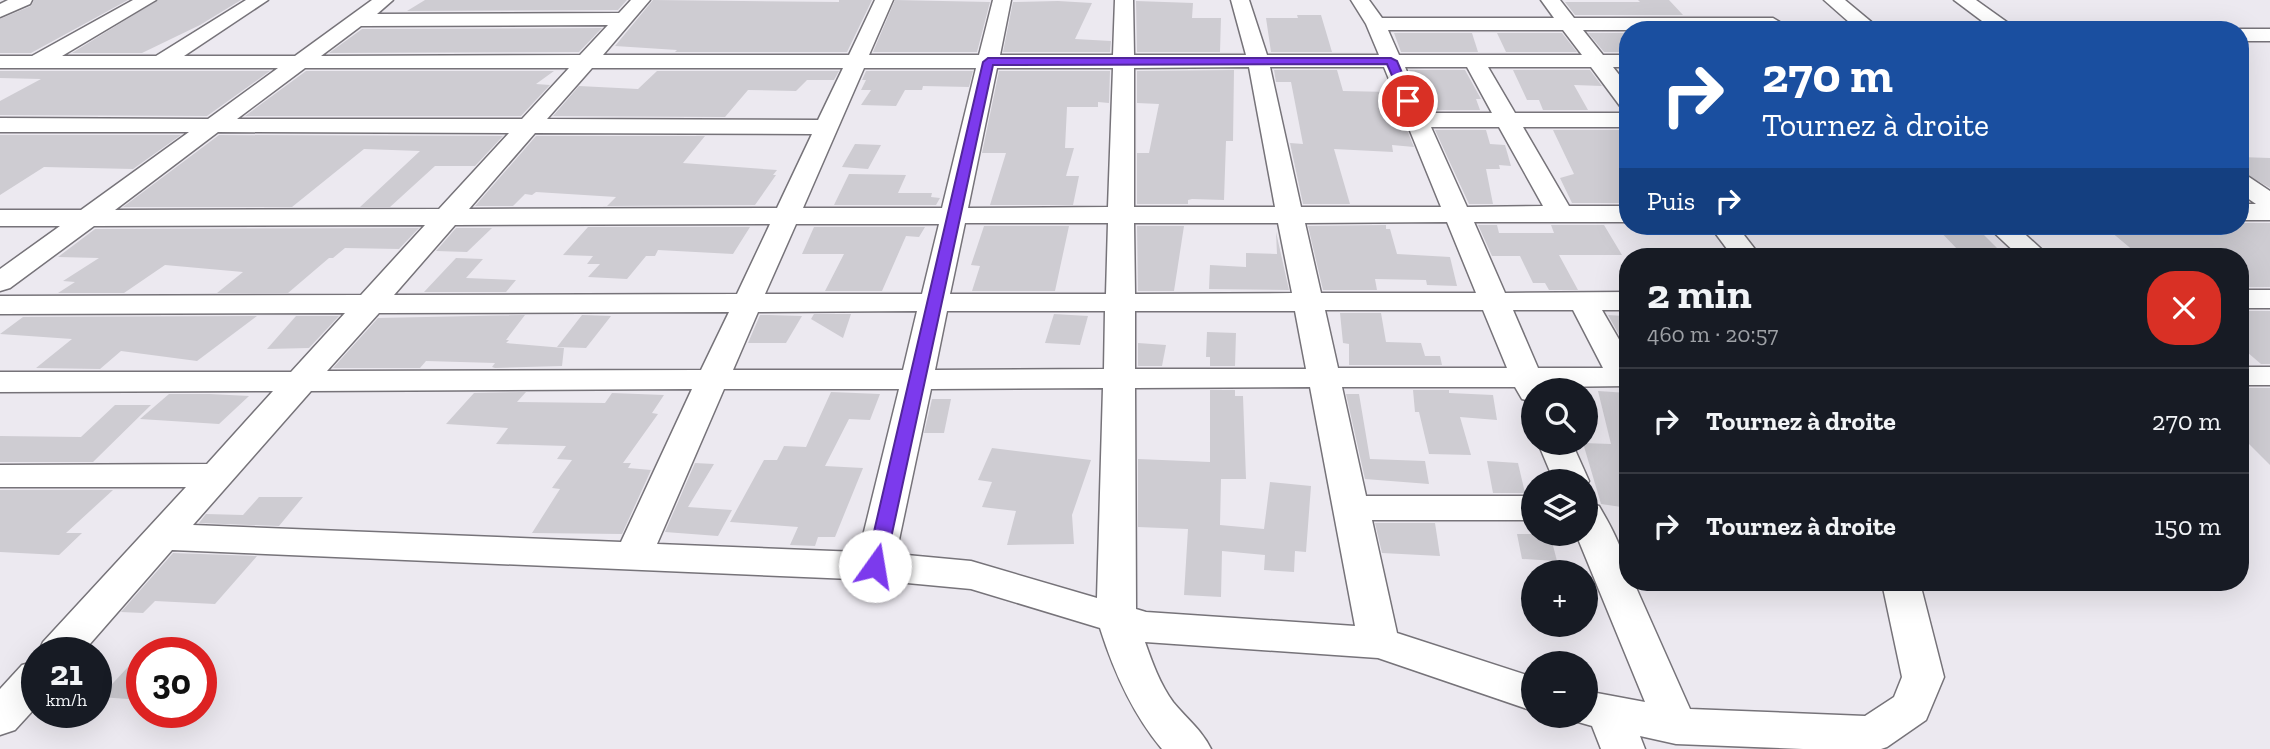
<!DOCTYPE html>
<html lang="fr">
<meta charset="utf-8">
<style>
:root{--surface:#171b24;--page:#20242c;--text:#f1f3f6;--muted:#9ea1a6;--line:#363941}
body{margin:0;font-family:"Zilla Slab",serif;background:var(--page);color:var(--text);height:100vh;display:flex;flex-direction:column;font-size:26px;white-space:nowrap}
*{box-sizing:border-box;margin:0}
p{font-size:23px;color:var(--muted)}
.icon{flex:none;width:38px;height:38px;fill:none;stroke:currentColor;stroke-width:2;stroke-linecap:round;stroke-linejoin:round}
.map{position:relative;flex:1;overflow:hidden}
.side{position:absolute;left:1619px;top:248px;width:630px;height:343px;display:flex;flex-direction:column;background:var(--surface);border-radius:28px;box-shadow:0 7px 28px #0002}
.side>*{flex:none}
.banner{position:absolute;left:1619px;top:21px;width:630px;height:214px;border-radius:28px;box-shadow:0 7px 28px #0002;background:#1a4fa0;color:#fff;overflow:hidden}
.buttons{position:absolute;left:1521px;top:378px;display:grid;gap:14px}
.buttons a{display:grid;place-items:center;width:77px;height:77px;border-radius:50%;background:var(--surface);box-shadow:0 7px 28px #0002;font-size:35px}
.speed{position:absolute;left:21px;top:637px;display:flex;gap:14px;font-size:35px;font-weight:700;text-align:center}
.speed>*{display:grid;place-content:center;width:91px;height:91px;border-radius:50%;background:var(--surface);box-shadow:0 7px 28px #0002;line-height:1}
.speed small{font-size:18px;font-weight:400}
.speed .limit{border:10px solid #d22;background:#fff;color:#111}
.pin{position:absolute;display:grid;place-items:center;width:60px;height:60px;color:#fff;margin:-30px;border:4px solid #fff;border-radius:50%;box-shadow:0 2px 7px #0007}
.me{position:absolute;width:77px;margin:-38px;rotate:13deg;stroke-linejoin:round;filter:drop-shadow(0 0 5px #0008)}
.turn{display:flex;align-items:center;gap:24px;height:147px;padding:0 28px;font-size:32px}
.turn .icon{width:91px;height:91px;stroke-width:2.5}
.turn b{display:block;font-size:49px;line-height:60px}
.then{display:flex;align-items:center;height:66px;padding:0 28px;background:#0003;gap:14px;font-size:26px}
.round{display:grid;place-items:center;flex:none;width:74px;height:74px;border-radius:28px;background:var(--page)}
.head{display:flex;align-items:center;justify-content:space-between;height:119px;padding:0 28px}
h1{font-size:42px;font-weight:700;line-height:52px}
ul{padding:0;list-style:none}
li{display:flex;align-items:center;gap:21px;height:105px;padding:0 28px;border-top:2px solid var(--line)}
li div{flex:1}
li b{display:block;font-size:26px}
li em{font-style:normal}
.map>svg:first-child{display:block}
.building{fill:#ceccd2}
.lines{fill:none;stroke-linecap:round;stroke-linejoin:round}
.street-casing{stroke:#767379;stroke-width:3}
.street{fill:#fff;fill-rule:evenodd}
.route{fill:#7c3aed;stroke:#51269a;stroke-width:2}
</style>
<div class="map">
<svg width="2270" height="749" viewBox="0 0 2270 749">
<rect width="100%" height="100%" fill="#ece9f0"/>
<g class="building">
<path d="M34,0H128L31,53H0V19L31,6Z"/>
<path d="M158,0H241L200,25L142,53H72Z"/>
<path d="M425,0H627L618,10L407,11Z"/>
<path d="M653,0L839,2V0H872L847,52H675L677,50L615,46Z"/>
<path d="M895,0L990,2L977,52H873Z"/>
<path d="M1638,0H1669L1683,15H1575L1565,2H1640Z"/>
<path d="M1058,1L1092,3L1075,39L1111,41L1110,52H1003L1013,2Z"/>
<path d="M1136,1L1193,3L1192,18H1221L1220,52H1228H1137Z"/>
<path d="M1297,15H1321L1332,52H1271L1266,18H1298Z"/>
<path d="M602,28L579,52L329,53L362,29Z"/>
<path d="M1394,33H1472L1478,52H1401Z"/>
<path d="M1497,33H1562L1577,52H1506Z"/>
<path d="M1588,33H1628V52H1604Z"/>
<path d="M1234,70L1233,141H1226L1224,200L1192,199L1188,200V204H1137V153H1149L1159,104L1137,103V71Z"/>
<path d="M1274,70H1337L1343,91L1391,92L1414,147L1392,145L1393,152L1334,149L1350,204H1303L1290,143L1303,144L1291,82H1276Z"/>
<path d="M1409,70H1465L1481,99H1476L1480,110H1427Z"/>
<path d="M1513,70H1590L1602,86L1574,85L1588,110H1543L1539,100H1527Z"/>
<path d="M0,71H270L207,116L0,115V101L41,79L0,78Z"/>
<path d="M306,71H554L536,84L550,85L521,116H245Z"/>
<path d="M657,71H839L834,80H807L796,91L748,90L725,117L553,116L579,86L638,89Z"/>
<path d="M866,71H973L969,87L923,86L922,90H905L896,106L861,105L871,90H861L866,80H862Z"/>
<path d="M999,71H1110L1109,103L1098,102V107H1067L1065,148H1074L1066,176H1079L1073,205H990L1006,153H982Z"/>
<path d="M1435,130H1486L1490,144L1505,145L1511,166L1499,165L1500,169H1486L1493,204H1469Z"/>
<path d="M1553,130H1628V203H1572L1560,178L1574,174Z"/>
<path d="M0,135H181L133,169L44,167L0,195Z"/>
<path d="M219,135L503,136L475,166H435L390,207H360L420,151L364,149L292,207H123Z"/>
<path d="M536,136H705L683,163L777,170L773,175H776L755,205L607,206L616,197L536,192L532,195L525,194L513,206H475Z"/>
<path d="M855,144L881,145L868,169L842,167Z"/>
<path d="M2240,157L2270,158V188L2240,171Z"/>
<path d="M849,174L906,175L898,193H932L931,197L940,198L936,205H834Z"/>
<path d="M2240,223H2270V287H2240V257H2141L2104,226H2240Z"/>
<path d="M1386,225V229H1390L1397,254L1450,257L1457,286L1427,285L1426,280L1375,279L1377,290H1323L1308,226Z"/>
<path d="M1478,225H1497L1499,233H1554L1551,225H1604L1622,255H1559L1578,290H1549L1545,283H1533L1520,256H1492Z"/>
<path d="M984,226H1069L1055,291H972L980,266L971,265Z"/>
<path d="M1137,226H1184L1174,291H1138Z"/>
<path d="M1935,226H1975L2001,252H1960Z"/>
<path d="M588,227H750L733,254L658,250L655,256H646L627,279L588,277L600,264H587L593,256L563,255Z"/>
<path d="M814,227H925L919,237L906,236L882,291H825L844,254H802Z"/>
<path d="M419,228L399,249L345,248L333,258H329L288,293H217L243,272L165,265L124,293H58L75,282L63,281L99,258L58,257L95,229Z"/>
<path d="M456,228H492L467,252L436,251Z"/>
<path d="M1276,232L1289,290L1209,289L1210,265L1246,267V253L1277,254Z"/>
<path d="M456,258L483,259L466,278L516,280L506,292H424Z"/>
<path d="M2240,311H2270V364H2261L2240,346Z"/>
<path d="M1340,313H1381L1386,342L1421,343L1425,356H1440L1442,365H1349V344L1343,343Z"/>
<path d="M814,314H851L843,338L811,319Z"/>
<path d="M1054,314L1088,316L1080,345L1045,343Z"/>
<path d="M525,315L506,340H509L506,343L564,348L562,366L495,368L492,367L495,363L426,361L420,368H333L378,318Z"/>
<path d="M582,315L611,316L586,348L557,347Z"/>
<path d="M760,315H769L802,316L786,343H748Z"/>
<path d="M1608,315L1624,316L1628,324V340H1622Z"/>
<path d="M257,316L197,361L121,351L100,369L36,368L72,339L0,334L23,317Z"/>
<path d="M296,316H339L309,348L267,349Z"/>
<path d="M1207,332L1236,333L1235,366H1210V357H1206Z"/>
<path d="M1138,343L1166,345L1162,366H1138Z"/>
<path d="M2240,388H2270V465L2240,435Z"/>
<path d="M1210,390H1235V396H1243L1246,479H1221L1220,525L1264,529L1270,482L1311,486L1306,552L1295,551L1294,572L1264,570L1265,555L1222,551L1221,597L1184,595L1188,529L1138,527V459L1210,462Z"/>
<path d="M1413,390H1449V393L1493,395L1497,420L1460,417L1471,455L1429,454L1419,412H1415Z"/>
<path d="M1598,391L1628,393V508L1601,504L1583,443L1611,444Z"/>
<path d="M526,392L517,402L605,403L612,393L664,395L652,413L658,414L623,463H631L628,468L651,470L622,534L532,533L560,489L552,488L572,460L557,459L566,446L496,444L508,428L446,424L474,393Z"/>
<path d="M831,392L880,394L870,420L849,419L825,466L863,468L835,537H818L815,546L790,545L798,527L730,522L764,460H777L784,446L806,447Z"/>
<path d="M169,394H210L249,396L219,424L140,419Z"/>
<path d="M1346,394H1359L1370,459L1425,461L1429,484L1365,479Z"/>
<path d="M932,399H951L944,433H924Z"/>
<path d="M115,405H151L93,462H0V436L81,437Z"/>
<path d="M992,448L1091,460L1072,515L1074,544L1007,545L1016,511L982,507L992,482L978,480Z"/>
<path d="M1487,461L1518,463L1525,493H1493Z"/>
<path d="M695,463L714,464L688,507L732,510L718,536L665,532Z"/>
<path d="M0,490H113L66,533H82L59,555L0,552Z"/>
<path d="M259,497H303L279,526L199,523L206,514L243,515Z"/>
<path d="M1375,523H1435L1440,556L1382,553Z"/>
<path d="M1517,534H1550L1557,561L1522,559Z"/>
<path d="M173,553L257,556L215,604L155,601L143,613L121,612Z"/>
<path d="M142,652V700L100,697Z"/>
</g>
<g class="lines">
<g class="street-casing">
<g id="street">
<path d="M8,0H32L30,4L0,17V4Z"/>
<path d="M133,0H156L62,56H156L246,0H268L184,56H295L372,0H393L377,14L619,13L631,0H650L603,55H849L875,0H893L869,55H979L993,0H1011L1000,55H1113L1115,0H1133L1134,55H1246L1231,0H1249L1267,55H1379L1366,24L1351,0H1369L1382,18H1554L1541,0H1560L1574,18H1773L1783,24L1773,30H1583L1603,55H1628V67H1613L1628,86V108L1620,106L1591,67H1488L1515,113H1628V127H1523L1569,206H1628V222H1474L1505,293L1628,292V310H1602L1628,355V386L1547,387L1548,390H1533V402L1522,399L1515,387H1342L1366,496H1533V520H1372L1397,633L1533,677V711L1378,658L1145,642C1152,662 1160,684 1173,702C1186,718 1202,730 1211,749H1162C1132,713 1114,672 1100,628L971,589L875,580L172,550L82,653H38L43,642L186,487H0V465L207,464L273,391L0,392V372H291L345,313L0,314V296L361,295L425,225L94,226L10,288L0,291V269L60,226H0V210H81L189,132H0V118L208,119L278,68H0V56H32ZM608,25L580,55L321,56L361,26ZM1388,30H1563L1582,55H1399ZM1249,67L1275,207H1134V68ZM1270,67H1384L1441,207H1301ZM1405,67H1467L1492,113H1425ZM305,68H569L522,119H237ZM592,68H843L818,120L547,119ZM864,68H976L942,208H803ZM997,68H1113L1108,207L968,208ZM1431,127H1499L1543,206L1467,207ZM218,132L509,133L439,209L115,210ZM535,133L812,134L777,208L469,209ZM1447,222L1476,293H1321L1305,223ZM965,223H1108L1106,294H950ZM1134,223H1278L1292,293L1135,294ZM770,224L737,294L394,295L455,225ZM796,224H939L922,294H765ZM1325,310H1483L1507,368H1338ZM1513,310H1573L1603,368H1538ZM917,311L903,370H733L758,312ZM947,311H1105L1104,369L935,370ZM1135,311H1295L1306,369H1135ZM729,312L701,370L327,371L379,313ZM1310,387L1355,626L1146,612L1136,609L1135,388ZM1103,388L1097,598L971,561L896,554L931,389ZM692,389L621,542L193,525L311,391ZM724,389H899L859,552L657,544Z"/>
<path d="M1824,0H1845L1881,30H1858Z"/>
<path d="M1954,0H1976L2018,30H1994Z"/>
<path d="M2240,29H2270V41H2240V30H2237Z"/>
<path d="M2240,175L2249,177L2270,191V220H2240V204H2256L2240,193Z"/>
<path d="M1710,226H1737L1761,257H1733Z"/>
<path d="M1987,226H2016L2050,257H2020Z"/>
<rect x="2240" y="290" width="30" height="18"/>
<rect x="2240" y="367" width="30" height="18"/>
<path d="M1538,443H1572L1589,481L1586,486V481H1554Z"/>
<path d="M1586,503L1599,506C1612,528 1628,557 1628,583H1634L1690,709L1865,716L1894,697L1902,677L1882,583H1920L1944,677L1926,720L1887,747L1881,749H1803L1676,744L1640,736L1645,749H1601L1592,726L1571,720L1569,716H1586V691L1645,702L1576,534H1586Z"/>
<path d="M37,661V706L15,730L0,735V689L22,665Z"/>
</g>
</g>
<use href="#street" class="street"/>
</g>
<path class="route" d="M988,58H1391L1397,61L1414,101L1404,103L1387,64L993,65L885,566L882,571H869L866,566L983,62Z"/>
</svg>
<div class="buttons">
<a><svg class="icon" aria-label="search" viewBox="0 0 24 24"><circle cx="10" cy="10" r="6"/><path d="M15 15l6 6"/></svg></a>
<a><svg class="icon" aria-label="layers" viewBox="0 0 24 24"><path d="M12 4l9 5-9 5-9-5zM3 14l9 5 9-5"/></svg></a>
<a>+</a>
<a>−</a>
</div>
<div class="speed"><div>21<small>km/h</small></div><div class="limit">30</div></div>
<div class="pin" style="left:1408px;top:101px;background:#d93025"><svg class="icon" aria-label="arrive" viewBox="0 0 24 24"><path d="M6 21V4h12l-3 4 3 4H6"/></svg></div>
<svg class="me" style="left:875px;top:566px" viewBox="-20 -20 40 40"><circle r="19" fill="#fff"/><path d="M0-13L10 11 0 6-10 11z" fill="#7c3aed"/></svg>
<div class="banner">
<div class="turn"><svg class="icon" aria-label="right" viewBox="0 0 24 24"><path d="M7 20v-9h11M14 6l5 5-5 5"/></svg><div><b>270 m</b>Tournez à droite</div></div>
<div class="then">Puis<svg class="icon" aria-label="right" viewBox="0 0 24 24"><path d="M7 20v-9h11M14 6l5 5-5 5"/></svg></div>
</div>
<section class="side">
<div class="head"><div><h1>2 min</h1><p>460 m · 20:57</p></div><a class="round" style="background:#d93025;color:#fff"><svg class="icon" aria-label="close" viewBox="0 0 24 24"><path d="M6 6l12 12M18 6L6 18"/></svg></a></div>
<ul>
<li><svg class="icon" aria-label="right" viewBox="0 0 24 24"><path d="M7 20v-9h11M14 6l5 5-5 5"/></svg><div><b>Tournez à droite</b></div><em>270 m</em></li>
<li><svg class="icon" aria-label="right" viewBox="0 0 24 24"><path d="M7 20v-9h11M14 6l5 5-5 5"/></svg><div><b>Tournez à droite</b></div><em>150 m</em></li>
</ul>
</section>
</div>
